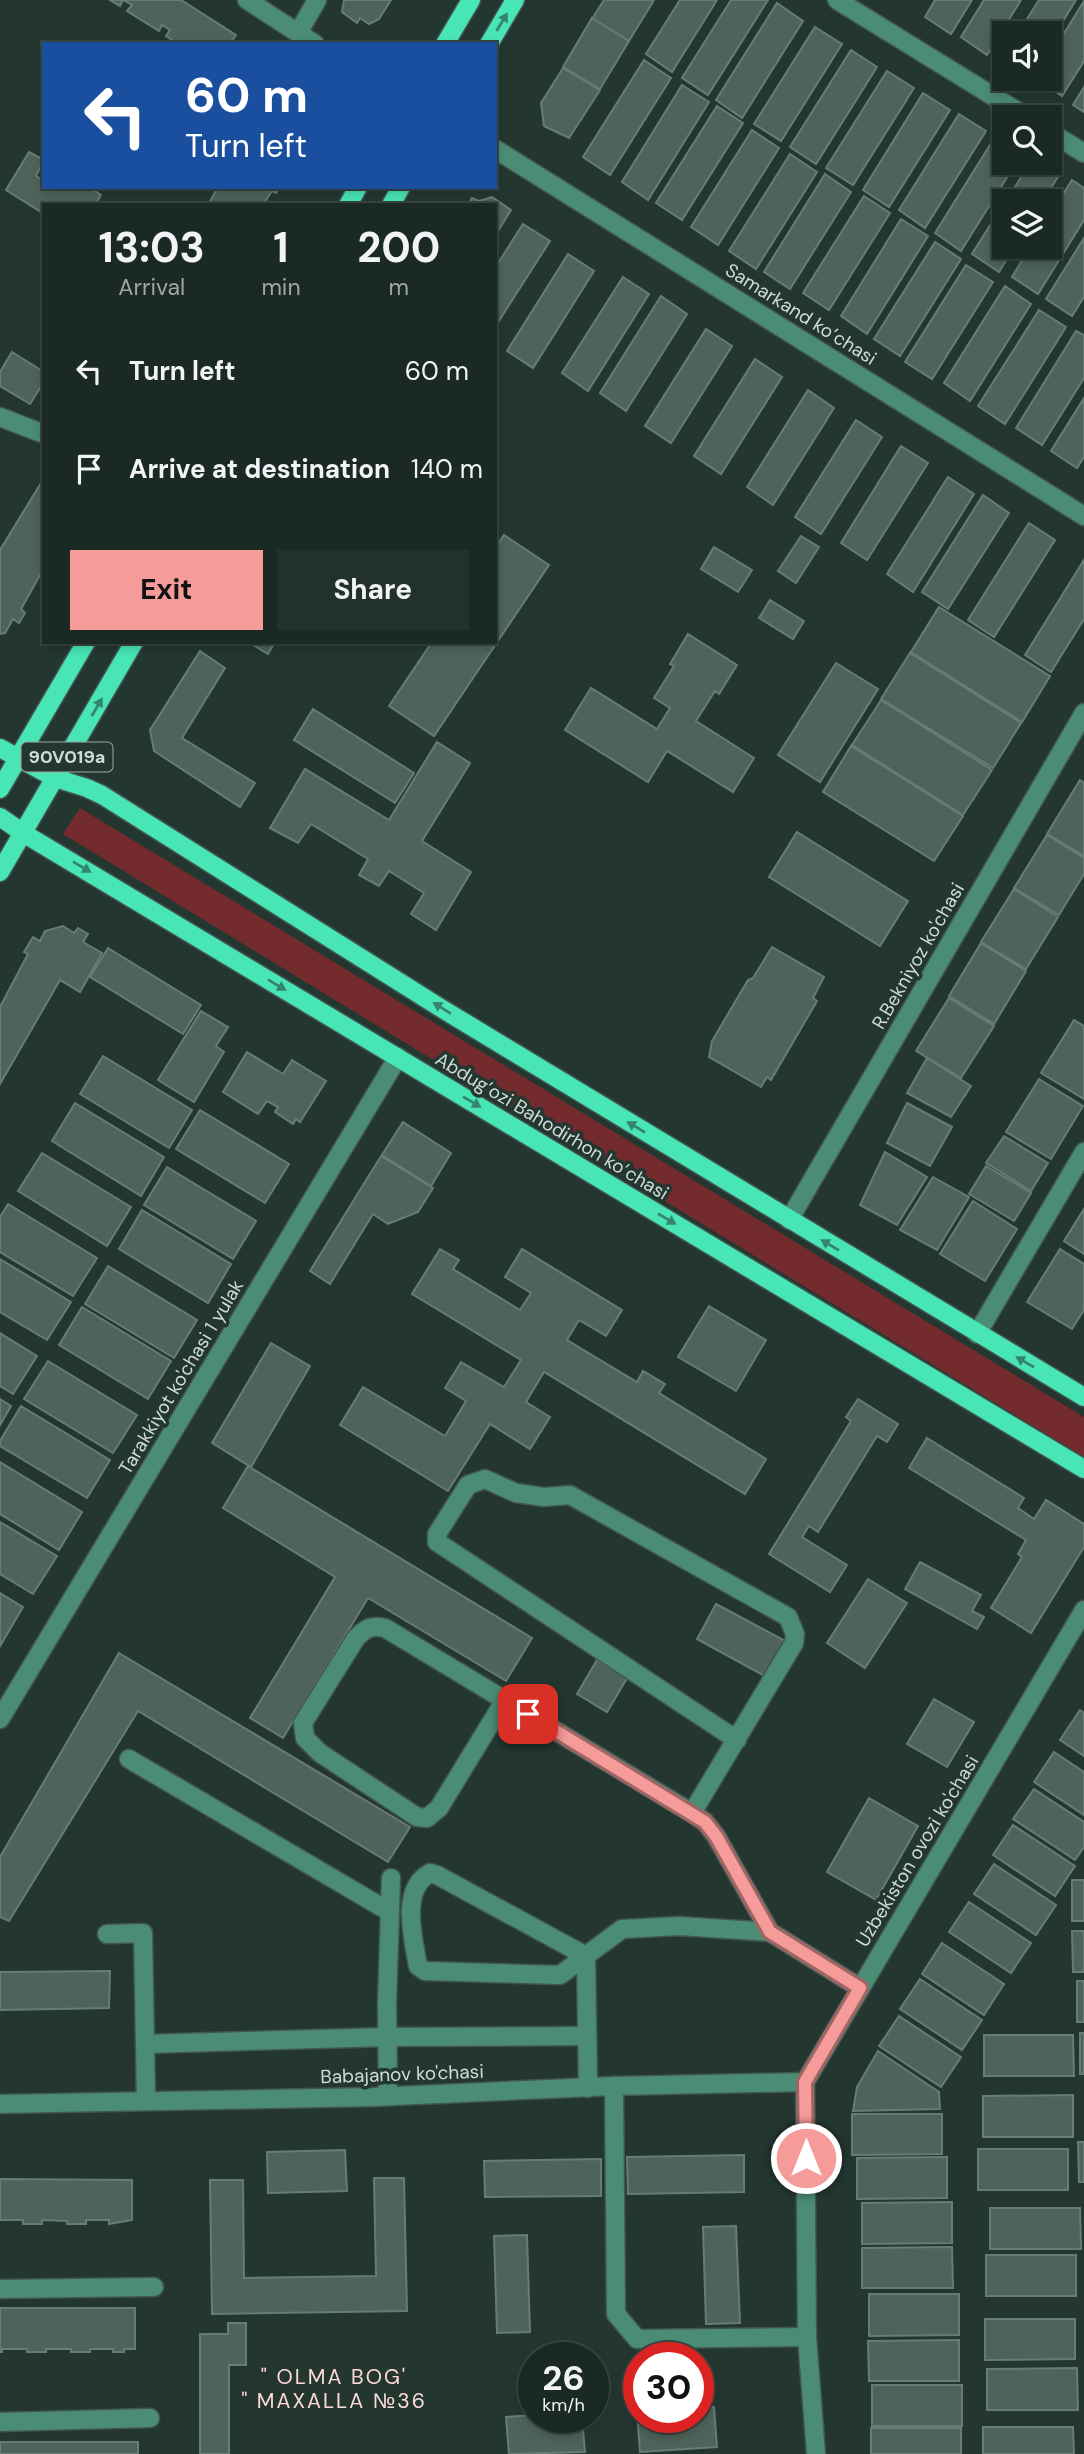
<!DOCTYPE html>
<meta charset="utf-8">
<style>
:root{--surface:#1a2924;--page:#23312c;--text:#f1f3f6;--muted:#9fa6a6;--line:#384541;--accent:#f59b9a}
body{margin:0;font-family:"DM Sans",sans-serif;background:var(--page);color:var(--text);height:100vh;display:flex;flex-direction:column;font-size:26px;white-space:nowrap}
*{box-sizing:border-box;margin:0}
p{font-size:23px;color:var(--muted)}
.icon{flex:none;width:38px;height:38px;fill:none;stroke:currentColor;stroke-width:2;stroke-linecap:round;stroke-linejoin:round}
.map{position:relative;flex:1;overflow:hidden}
.sheet{position:absolute;left:42px;top:203px;width:455px;height:441px;display:flex;flex-direction:column;background:var(--surface);border-radius:0px;box-shadow:0 4px 10px #0003,0 0 0 2px var(--line)}
.sheet>*{flex:none}
.top-card{position:absolute;left:42px;top:42px;width:455px;height:147px;border-radius:0px;box-shadow:0 4px 10px #0003,0 0 0 2px var(--line);background:#1a4fa0;color:#fff;overflow:hidden}
.fabs{position:absolute;left:992px;top:21px;display:grid;gap:14px}
.fabs a{display:grid;place-items:center;width:70px;height:70px;border-radius:0px;background:var(--surface);box-shadow:0 4px 10px #0003,0 0 0 2px var(--line);font-size:35px}
.speed{position:absolute;left:518px;top:2342px;display:flex;gap:14px;font-size:35px;font-weight:700;text-align:center}
.speed>*{display:grid;place-content:center;width:91px;height:91px;border-radius:50%;background:var(--surface);box-shadow:0 4px 10px #0003,0 0 0 2px var(--line);line-height:1}
.speed small{font-size:18px;font-weight:400}
.speed .limit{border:10px solid #d22;background:#fff;color:#111}
.pin{position:absolute;display:grid;place-items:center;width:60px;height:60px;color:#fff;margin:-30px;border-radius:14px;box-shadow:0 4px 10px #0006}
.me{position:absolute;width:77px;margin:-38px;rotate:0deg;stroke-linejoin:round;filter:drop-shadow(0 0 5px #0008)}
.turn{display:flex;align-items:center;gap:24px;height:147px;padding:0 28px;font-size:32px}
.turn .icon{width:91px;height:91px;stroke-width:2.5}
.turn b{display:block;font-size:49px;line-height:60px}
.eta{display:flex;justify-content:space-evenly;align-items:center;height:119px;text-align:center}
.eta b{font-size:42px;font-weight:700;line-height:49px}
.primary-button{display:flex;gap:14px;margin-top:auto;padding:14px 28px}
.primary-button a{flex:1;height:80px;border-radius:0px;background:var(--accent);color:#111;font-size:28px;font-weight:700;line-height:80px;text-align:center}
.primary-button a+a{background:var(--page);color:var(--text)}
ul{padding:0;list-style:none}
li{display:flex;align-items:center;gap:21px;height:98px;padding:0 28px}
li div{flex:1}
li b{display:block;font-size:26px}
li em{font-style:normal}
.map>svg:first-child{display:block}
.green{fill:#732b2e}
.building{fill:#4e635a;stroke:#677d74;stroke-width:2}
.lines{fill:none;stroke-linecap:round;stroke-linejoin:round}
.minor-casing{stroke:#42554e;stroke-width:21}
.major-casing{stroke:#42554e;stroke-width:21}
.minor{stroke:#4a8c74;stroke-width:18}
.major{stroke:#48e5b6;stroke-width:18}
.oneway{fill:#34856c}
.route-casing{stroke:#9f6564;stroke-width:18}
.route{stroke:#f59b9a;stroke-width:12}
.labels{text-anchor:middle;dominant-baseline:central;stroke-width:7;stroke-linejoin:round;paint-order:stroke}
.shield{fill:#233730;stroke:#9baaa4;stroke-width:2}
.shield-label{font-size:18px;font-weight:bold;fill:#cfdbd6}
.street-label{font-size:19px;fill:#cfdbd6;stroke:#233730}
.neighbourhood-label{font-size:21px;letter-spacing:2px;fill:#fdd9d8;stroke:#233730}
</style>
<div class="map">
<svg width="1084" height="2454" viewBox="0 0 1084 2454">
<rect width="100%" height="100%" fill="#233730"/>
<path class="green" d="M80,808L1084,1417V1457L63,834Z"/>
<g class="building">
<path d="M110,0H181L236,35L230,44H178L166,36L170,30L162,25L159,31L127,11L132,5L123,0L120,6Z"/>
<path d="M344,0H391L379,19L369,24L360,18L357,23L342,12Z"/>
<path d="M604,0H654L629,41L592,19Z"/>
<path d="M680,0H717L672,72L646,54Z"/>
<path d="M731,0H768L708,95L682,78Z"/>
<path d="M935,0H972L951,34L925,17Z"/>
<path d="M984,0H1021L987,55L961,37Z"/>
<path d="M1039,0H1076L1050,42V33H1018Z"/>
<path d="M1084,1V61L1062,96L1037,79H1050V56Z"/>
<path d="M777,3L803,21L742,118L716,100Z"/>
<path d="M592,18L629,41L600,89L563,67Z"/>
<path d="M815,27L842,44L781,141L754,124Z"/>
<path d="M851,50L877,67L816,164L790,147Z"/>
<path d="M644,60L671,78L610,175L583,157Z"/>
<path d="M563,68L600,90L569,138L544,126L541,103Z"/>
<path d="M887,71L914,88L853,185L826,168Z"/>
<path d="M682,85L709,102L648,200L622,182Z"/>
<path d="M1084,87V112L1073,105Z"/>
<path d="M923,93L950,110L889,207L863,190Z"/>
<path d="M717,106L743,123L682,220L656,203Z"/>
<path d="M959,114L986,131L925,228L899,210Z"/>
<path d="M752,130L779,148L718,245L691,227Z"/>
<path d="M995,137L1004,143V163H1016L961,251L935,233Z"/>
<path d="M29,152L44,160L36,176L44,181V187H89L101,195L95,205H44V214L6,190Z"/>
<path d="M790,154L817,172L756,269L729,251Z"/>
<path d="M1030,163H1041L1059,175L1043,201H1006Z"/>
<path d="M825,174L851,192L790,289L764,272Z"/>
<path d="M1072,180L1084,188V220L1038,294L1012,277L1030,247H1050V215Z"/>
<path d="M218,187H280L276,193L272,191L263,205H208Z"/>
<path d="M864,196L890,213L829,310L803,293Z"/>
<path d="M492,197L511,210L495,236V205H468L472,198L479,201Z"/>
<path d="M1004,203V247H1014L999,272L972,254Z"/>
<path d="M901,219L928,236L867,334L841,316Z"/>
<path d="M523,224L550,241L495,327V268Z"/>
<path d="M1084,238V297L1072,316L1046,299Z"/>
<path d="M935,242L961,259L900,356L874,339Z"/>
<path d="M568,254L594,271L533,368L507,351Z"/>
<path d="M966,265L993,282L932,379L905,362Z"/>
<path d="M623,277L649,294L588,391L562,373Z"/>
<path d="M1005,286L1031,304L970,401L944,383Z"/>
<path d="M661,296L687,314L626,411L600,393Z"/>
<path d="M1039,310L1066,327L1005,424L978,406Z"/>
<path d="M706,329L732,346L671,443L645,426Z"/>
<path d="M1076,331L1084,335V378L1042,445L1016,428Z"/>
<path d="M12,352L44,372V382L30,404L0,386V372Z"/>
<path d="M755,359L782,377L721,474L694,456Z"/>
<path d="M808,390L834,408L773,505L747,487Z"/>
<path d="M1084,398V457L1077,468L1051,451Z"/>
<path d="M856,420L882,437L821,534L795,517Z"/>
<path d="M901,446L928,463L867,560L841,543Z"/>
<path d="M948,477L974,494L913,592L887,574Z"/>
<path d="M44,478V568L21,609L25,613L19,623L13,619L5,633L0,634V550Z"/>
<path d="M983,495L1009,513L948,609L922,592Z"/>
<path d="M1029,523L1055,540L994,637L968,620Z"/>
<path d="M504,535L549,565L434,736L389,706L432,642H495V548Z"/>
<path d="M801,536L819,547L796,583L778,571Z"/>
<path d="M714,547L752,570L738,592L701,569Z"/>
<path d="M1084,560V619L1051,672L1025,655Z"/>
<path d="M770,600L804,621L793,639L759,618Z"/>
<path d="M939,607L1050,676L1022,722L911,652Z"/>
<path d="M688,634L737,665L719,694L715,691L696,721L754,758L733,792L667,751L648,782L565,730L591,688L657,729L670,708L654,698L674,666L670,664Z"/>
<path d="M248,642H275L268,654Z"/>
<path d="M200,651L225,668L182,738L255,783L240,807L154,751L150,730Z"/>
<path d="M910,653L1021,723L993,768L881,699Z"/>
<path d="M836,663L878,689L820,782L778,755Z"/>
<path d="M881,700L992,770L963,815L852,745Z"/>
<path d="M313,709L414,773L395,803L294,740Z"/>
<path d="M437,742L470,763L422,841L471,872L436,930L411,914L424,893L389,871L379,886L359,875L368,859L311,824L298,843L270,828L305,769L389,820Z"/>
<path d="M851,746L963,816L934,861L823,792Z"/>
<path d="M1080,780L1084,783V856L1047,834Z"/>
<path d="M797,832L908,901L880,946L769,877Z"/>
<path d="M1047,835L1084,858V874L1059,915L1014,888Z"/>
<path d="M1014,889L1058,917L1026,969L981,942Z"/>
<path d="M63,926L74,933L78,928L88,934L83,942L102,953L80,992L60,980L0,1084V1007L28,954L24,952L33,937L40,941L45,931Z"/>
<path d="M981,943L1026,971L994,1024L949,996Z"/>
<path d="M772,947L824,977L813,998L817,1001L771,1080L767,1077L761,1087L709,1057L712,1041L748,980L753,978Z"/>
<path d="M108,948L201,1005L183,1034L90,977Z"/>
<path d="M949,998L994,1026L961,1078L916,1051Z"/>
<path d="M201,1011L228,1027L216,1046L224,1052L194,1102L158,1080Z"/>
<path d="M1074,1020L1084,1026V1099L1041,1073Z"/>
<path d="M247,1052L283,1074L292,1060L326,1081L300,1122L296,1119L293,1124L275,1112L278,1107L267,1101L258,1114L223,1092Z"/>
<path d="M103,1056L192,1110L169,1148L80,1094Z"/>
<path d="M927,1058L971,1086L951,1117L907,1093Z"/>
<path d="M1039,1079L1083,1106L1051,1159L1006,1132Z"/>
<path d="M75,1103L164,1157L141,1196L52,1141Z"/>
<path d="M907,1103L952,1127L930,1166L887,1143Z"/>
<path d="M200,1110L289,1164L265,1203L176,1149Z"/>
<path d="M403,1122L451,1153L431,1186L382,1155Z"/>
<path d="M1004,1136L1048,1163L1031,1191L986,1163Z"/>
<path d="M885,1152L927,1177L897,1225L860,1205Z"/>
<path d="M42,1153L131,1207L107,1246L18,1191Z"/>
<path d="M381,1156L433,1188L418,1212L388,1224L373,1214L330,1284L310,1271Z"/>
<path d="M986,1166L1031,1193L1014,1221L969,1194Z"/>
<path d="M167,1167L256,1221L233,1259L144,1205Z"/>
<path d="M933,1177L969,1197L937,1250L900,1230Z"/>
<path d="M973,1201L1017,1229L985,1281L940,1254Z"/>
<path d="M8,1204L97,1258L73,1296L0,1252V1217Z"/>
<path d="M1084,1209V1254L1064,1241Z"/>
<path d="M142,1210L231,1264L208,1303L119,1249Z"/>
<path d="M440,1249L459,1260L453,1269L520,1310L531,1293L505,1277L522,1249L622,1310L606,1336L579,1320L567,1340L637,1382L643,1371L665,1384L659,1393L766,1459L745,1494L544,1372L526,1402L550,1417L530,1449L490,1424L448,1491L340,1425L363,1387L445,1436L466,1401L445,1388L461,1362L504,1387L521,1360L412,1294Z"/>
<path d="M1060,1249L1084,1264V1310L1072,1329L1027,1302Z"/>
<path d="M0,1259L71,1302L47,1340L0,1312Z"/>
<path d="M108,1266L197,1320L174,1358L85,1304Z"/>
<path d="M709,1306L766,1340L736,1391L678,1357Z"/>
<path d="M82,1307L171,1361L148,1399L59,1345Z"/>
<path d="M0,1333L37,1356L13,1394L0,1386Z"/>
<path d="M271,1343L310,1366L251,1467L212,1443Z"/>
<path d="M48,1361L137,1415L113,1453L24,1399Z"/>
<path d="M0,1399L11,1406L0,1425Z"/>
<path d="M858,1399L898,1424L887,1442L877,1436L818,1532L809,1526L802,1537L847,1565L830,1592L769,1554L851,1421L846,1417Z"/>
<path d="M21,1406L110,1460L87,1498L0,1446V1441Z"/>
<path d="M927,1438L1024,1498L1018,1508L1034,1519L1046,1500L1084,1524V1547L1031,1633L991,1608L1022,1557L1018,1554L1026,1540L909,1468Z"/>
<path d="M0,1462L82,1512L59,1550L0,1514Z"/>
<path d="M248,1466L532,1638L506,1681L368,1598L283,1738L250,1718L335,1577L223,1508Z"/>
<path d="M0,1522L57,1556L33,1594L0,1574Z"/>
<path d="M920,1562L981,1595L972,1611L984,1617L977,1629L905,1589Z"/>
<path d="M868,1579L907,1603L865,1668L827,1643Z"/>
<path d="M0,1593L23,1607L0,1646Z"/>
<path d="M716,1604L789,1643L770,1679L697,1639Z"/>
<path d="M119,1653L410,1827L388,1862L138,1711L9,1921L0,1917V1857Z"/>
<path d="M597,1660L627,1678L607,1712L577,1694Z"/>
<path d="M934,1699L974,1722L947,1767L907,1744Z"/>
<path d="M1080,1710L1084,1713V1756L1060,1740Z"/>
<path d="M1054,1752L1084,1772V1815L1034,1782Z"/>
<path d="M1034,1789L1084,1822V1847L1075,1860L1013,1819Z"/>
<path d="M869,1798L918,1826L876,1900L827,1872Z"/>
<path d="M1013,1825L1075,1866L1055,1896L993,1855Z"/>
<path d="M994,1864L1056,1905L1036,1935L974,1894Z"/>
<rect x="1072" y="1880" width="12" height="41"/>
<path d="M969,1902L1031,1943L1011,1973L949,1932Z"/>
<path d="M1072,1931H1084V1972H1073Z"/>
<path d="M942,1943L1004,1984L984,2015L922,1974Z"/>
<path d="M110,1971L109,2008L0,2010V1972Z"/>
<path d="M920,1979L982,2020L962,2050L900,2009Z"/>
<rect x="1077" y="1981" width="7" height="41"/>
<path d="M899,2016L961,2057L941,2087L879,2046Z"/>
<rect x="1080" y="2033" width="4" height="41"/>
<path d="M984,2035H1073L1074,2076H984Z"/>
<path d="M878,2051L939,2092L940,2109L853,2111L857,2087Z"/>
<path d="M1073,2095V2137H983V2096Z"/>
<path d="M852,2114H942V2154L852,2155Z"/>
<path d="M1078,2142H1084V2182H1079Z"/>
<rect x="978" y="2149" width="90" height="41"/>
<path d="M345,2150L347,2191L268,2193L267,2152Z"/>
<path d="M744,2155V2192L628,2194L627,2157Z"/>
<path d="M947,2157V2198L857,2199V2158Z"/>
<path d="M601,2159V2196L485,2197L484,2161Z"/>
<path d="M374,2178H404L407,2311L212,2314L210,2180H243L244,2278L376,2276Z"/>
<path d="M0,2179L132,2180V2220L109,2224V2220H86V2224H67V2221L42,2220V2224H23V2220H0Z"/>
<path d="M952,2202V2243L862,2244V2203Z"/>
<path d="M990,2208H1080L1081,2249H990Z"/>
<path d="M736,2226L740,2323L706,2324L703,2227Z"/>
<path d="M527,2235L530,2332L497,2333L494,2236Z"/>
<path d="M952,2247L953,2288H862V2248Z"/>
<rect x="986" y="2255" width="90" height="41"/>
<path d="M869,2294H959V2335L869,2336Z"/>
<path d="M0,2308H135V2349H124V2352H113V2349H90V2352H71V2349H46V2352H27V2349H2V2352H0Z"/>
<path d="M985,2319H1075V2359L985,2360Z"/>
<path d="M228,2323H246V2365H229V2454H200V2334H228Z"/>
<path d="M959,2340V2381H869L868,2341Z"/>
<path d="M1077,2368L1078,2410H987V2369Z"/>
<rect x="872" y="2385" width="90" height="41"/>
<path d="M714,2407L717,2447L640,2452L637,2412L639,2417H698V2408Z"/>
<path d="M534,2415L582,2417L585,2452L509,2454L506,2417Z"/>
<path d="M983,2427H1073L1074,2454H983Z"/>
<rect x="871" y="2428" width="90" height="26"/>
<rect x="0" y="2442" width="138" height="12"/>
</g>
<g class="lines">
<g class="minor-casing">
<g id="minor">
<path d="M247,0L315,44"/>
<path d="M837,0L1027,117"/>
<path d="M298,33L317,0"/>
<path d="M1050,132L1084,153"/>
<path d="M495,149L1084,516"/>
<path d="M0,417L44,434"/>
<path d="M789,1220L1084,713"/>
<path d="M977,1334L1084,1152"/>
<path d="M505,1700L439,1808L427,1818L417,1817L320,1753L305,1738L303,1723L356,1638C366,1628 371,1625 385,1628L692,1813L705,1822L716,1836L770,1932L860,1988"/>
<path d="M0,1719L398,1057"/>
<path d="M129,1759L390,1912"/>
<path d="M692,1813L794,1643L795,1634L788,1617L570,1495L544,1497L516,1493L485,1479L468,1485L437,1534V1542L737,1740"/>
<path d="M107,1934L143,1933L146,2101"/>
<path d="M145,2044L388,2037L587,2036"/>
<path d="M614,2086L616,2314L637,2339L807,2337"/>
<path d="M588,2088L586,1956L437,1875L430,1873C400,1889 413,1938 418,1966L425,1971L560,1975L622,1929L679,1926L770,1932"/>
<path d="M388,2096L387,2003L391,1878"/>
<path d="M0,2104L373,2097L614,2086L805,2082"/>
<path d="M0,2289L154,2287"/>
<path d="M0,2422L150,2418"/>
<path d="M816,2454L807,2337L805,2082L1084,1610"/>
</g>
</g>
<g class="major-casing">
<g id="major">
<path d="M445,44L471,0"/>
<path d="M489,44L515,0"/>
<path d="M348,205L358,187"/>
<path d="M391,205L401,187"/>
<path d="M0,748L55,778L87,788L102,795L444,1010L1084,1397"/>
<path d="M0,789L86,642"/>
<path d="M0,817L23,833L1084,1469"/>
<path d="M0,872L134,642"/>
</g>
</g>
<use href="#minor" class="minor"/>
<use href="#major" class="major"/>
</g>
<defs><path id="oneway-solid" d="M-6-.8H1V-3.2L6.5 0L1 3.2V.8H-6Z" transform="scale(1.75)"/></defs>
<g class="oneway">
<use href="#oneway-solid" transform="translate(502 22) rotate(-59)"/>
<use href="#oneway-solid" transform="translate(97 707) rotate(-60)"/>
<use href="#oneway-solid" transform="translate(82 867) rotate(31)"/>
<use href="#oneway-solid" transform="translate(277 985) rotate(31)"/>
<use href="#oneway-solid" transform="translate(442 1008) rotate(-148)"/>
<use href="#oneway-solid" transform="translate(472 1102) rotate(31)"/>
<use href="#oneway-solid" transform="translate(636 1127) rotate(-149)"/>
<use href="#oneway-solid" transform="translate(667 1219) rotate(31)"/>
<use href="#oneway-solid" transform="translate(830 1245) rotate(-149)"/>
<use href="#oneway-solid" transform="translate(1025 1362) rotate(-150)"/>
</g>
<g class="lines">
<g class="route-casing">
<path id="route" d="M528,1714L705,1822L716,1836L770,1932L860,1988L805,2082L806,2158"/>
</g>
<use href="#route" class="route"/>
</g>
<g class="labels">
<rect class="shield" x="21.5" y="742.5" width="91" height="29" rx="5"/>
<g class="shield-label">
<text x="67" y="757">90V019a</text>
</g>
<g class="street-label">
<text transform="translate(801 314) rotate(32)">Samarkand ko’chasi</text>
<text transform="translate(918 956) rotate(-60)">R.Bekniyoz ko'chasi</text>
<text transform="translate(552 1126) rotate(31)">Abdug’ozi Bahodirhon ko’chasi</text>
<text transform="translate(181 1377) rotate(-59)">Tarakkiyot ko'chasi 1 yulak</text>
<text transform="translate(917 1851) rotate(-59)">Uzbekiston ovozi ko'chasi</text>
<text transform="translate(402 2074) rotate(-2)">Babajanov ko'chasi</text>
</g>
<g class="neighbourhood-label">
<text x="334" y="2377">" OLMA BOG'<tspan x="334" dy="24">" MAXALLA №36</tspan></text>
</g>
</g>
</svg>
<div class="fabs">
<a><svg class="icon" aria-label="sound" viewBox="0 0 24 24"><path d="M4 9h4l5-4v14l-5-4H4zM17 9q2 3 0 6"/></svg></a>
<a><svg class="icon" aria-label="search" viewBox="0 0 24 24"><circle cx="10" cy="10" r="6"/><path d="M15 15l6 6"/></svg></a>
<a><svg class="icon" aria-label="layers" viewBox="0 0 24 24"><path d="M12 4l9 5-9 5-9-5zM3 14l9 5 9-5"/></svg></a>
</div>
<div class="speed"><div>26<small>km/h</small></div><div class="limit">30</div></div>
<div class="pin" style="left:528px;top:1714px;background:#d93025"><svg class="icon" aria-label="arrive" viewBox="0 0 24 24"><path d="M6 21V4h12l-3 4 3 4H6"/></svg></div>
<svg class="me" style="left:806px;top:2158px" viewBox="-20 -20 40 40"><circle r="17" fill="#f59b9a" stroke="#fff" stroke-width="3"/><path d="M0-11L8 9 0 5-8 9z" fill="#fff"/></svg>
<div class="top-card">
<div class="turn"><svg class="icon" aria-label="left" viewBox="0 0 24 24"><path d="M17 20v-9H6M10 6l-5 5 5 5"/></svg><div><b>60 m</b>Turn left</div></div>
</div>
<section class="sheet">
<div class="eta">
<div><b>13:03</b><p>Arrival</p></div>
<div><b>1</b><p>min</p></div>
<div><b>200</b><p>m</p></div>
</div>
<ul>
<li><svg class="icon" aria-label="left" viewBox="0 0 24 24"><path d="M17 20v-9H6M10 6l-5 5 5 5"/></svg><div><b>Turn left</b></div><em>60 m</em></li>
<li><svg class="icon" aria-label="arrive" viewBox="0 0 24 24"><path d="M6 21V4h12l-3 4 3 4H6"/></svg><div><b>Arrive at destination</b></div><em>140 m</em></li>
</ul>
<div class="primary-button"><a>Exit</a><a>Share</a></div>
</section>
</div>
